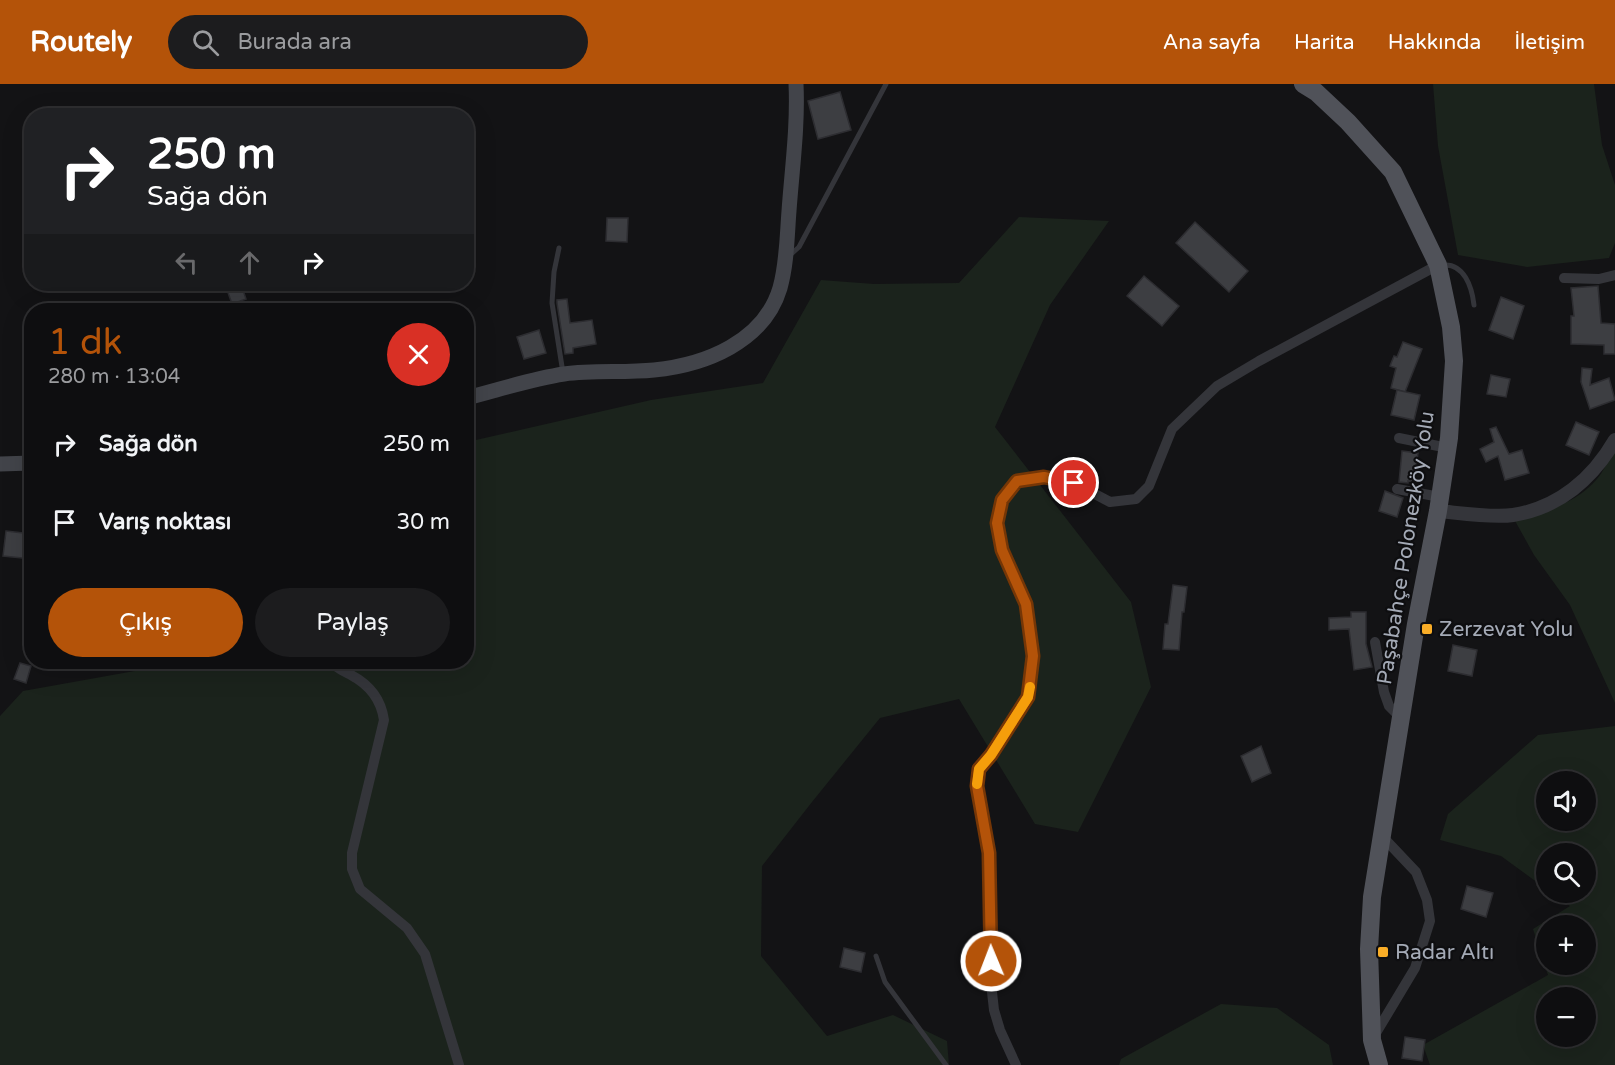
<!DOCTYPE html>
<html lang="tr">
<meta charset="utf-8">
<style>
:root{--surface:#0e0e10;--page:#1c1c1e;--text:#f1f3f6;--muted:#9b9c9f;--line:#2e2e30;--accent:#b45309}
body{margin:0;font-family:"Varela Round",sans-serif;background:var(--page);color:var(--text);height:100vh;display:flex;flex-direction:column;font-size:22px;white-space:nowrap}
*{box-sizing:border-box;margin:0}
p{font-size:20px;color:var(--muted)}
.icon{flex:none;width:33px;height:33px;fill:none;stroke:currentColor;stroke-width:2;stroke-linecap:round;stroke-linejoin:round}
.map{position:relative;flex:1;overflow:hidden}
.side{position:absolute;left:24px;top:219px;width:450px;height:366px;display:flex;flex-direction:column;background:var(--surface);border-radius:24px;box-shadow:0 6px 24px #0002,0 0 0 2px var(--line)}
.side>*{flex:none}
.banner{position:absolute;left:24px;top:24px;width:450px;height:183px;border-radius:24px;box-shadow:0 6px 24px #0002,0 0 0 2px var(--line);background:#202124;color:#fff;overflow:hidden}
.tools{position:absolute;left:1536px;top:687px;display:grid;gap:12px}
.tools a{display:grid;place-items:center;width:60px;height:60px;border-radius:50%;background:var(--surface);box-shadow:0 6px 24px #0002,0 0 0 2px var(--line);font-size:30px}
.pin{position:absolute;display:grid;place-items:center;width:51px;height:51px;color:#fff;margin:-26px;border:3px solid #fff;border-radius:50%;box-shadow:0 2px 6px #0007}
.me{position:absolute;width:66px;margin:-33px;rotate:359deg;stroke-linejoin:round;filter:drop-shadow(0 0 4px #0008)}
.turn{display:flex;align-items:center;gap:21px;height:126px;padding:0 24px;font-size:27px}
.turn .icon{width:78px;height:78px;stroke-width:2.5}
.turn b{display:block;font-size:42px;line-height:51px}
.lanes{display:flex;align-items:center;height:57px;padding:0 24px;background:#0003;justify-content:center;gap:30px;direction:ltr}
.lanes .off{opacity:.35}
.round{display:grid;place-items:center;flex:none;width:63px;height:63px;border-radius:32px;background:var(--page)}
.summary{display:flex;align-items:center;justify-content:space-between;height:102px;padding:0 24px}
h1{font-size:36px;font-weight:600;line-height:45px;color:var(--accent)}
.action{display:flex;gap:12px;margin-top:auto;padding:12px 24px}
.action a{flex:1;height:69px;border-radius:36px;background:var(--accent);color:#fff;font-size:24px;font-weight:600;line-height:69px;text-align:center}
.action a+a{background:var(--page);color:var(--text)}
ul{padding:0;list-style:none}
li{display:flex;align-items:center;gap:18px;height:78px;padding:0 24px}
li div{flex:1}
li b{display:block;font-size:22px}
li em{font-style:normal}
header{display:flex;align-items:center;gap:36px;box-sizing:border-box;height:84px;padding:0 30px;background:var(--accent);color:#fff}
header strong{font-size:28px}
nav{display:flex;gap:33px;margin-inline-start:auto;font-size:21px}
.search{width:420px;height:54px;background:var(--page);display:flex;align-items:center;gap:15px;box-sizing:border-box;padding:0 21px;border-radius:33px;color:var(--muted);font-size:22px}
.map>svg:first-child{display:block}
.green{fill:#1b231c;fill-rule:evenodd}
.building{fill:#3d3e42;stroke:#2d2d31;stroke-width:1.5}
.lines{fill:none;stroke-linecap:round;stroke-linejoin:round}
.service{stroke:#34353a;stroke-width:5}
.minor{stroke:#34353a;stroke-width:10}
.tertiary{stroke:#34353a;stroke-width:14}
.secondary{stroke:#42444a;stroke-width:15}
.primary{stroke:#505259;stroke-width:18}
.route-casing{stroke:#753606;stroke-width:15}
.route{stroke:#b45309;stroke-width:10}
.slow{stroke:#f59e0b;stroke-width:10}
.poi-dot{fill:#f9ad27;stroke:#0e0e10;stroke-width:2}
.labels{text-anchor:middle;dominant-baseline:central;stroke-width:4.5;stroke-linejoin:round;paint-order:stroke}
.street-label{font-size:21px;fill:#a4aab6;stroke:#0e0e10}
.poi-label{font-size:21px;fill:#a4aab6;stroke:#0e0e10;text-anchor:start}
</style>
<header>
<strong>Routely</strong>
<div class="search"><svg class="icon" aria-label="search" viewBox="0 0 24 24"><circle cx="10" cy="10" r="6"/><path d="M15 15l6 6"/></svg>Burada ara</div>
<nav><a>Ana sayfa</a><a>Harita</a><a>Hakkında</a><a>İletişim</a></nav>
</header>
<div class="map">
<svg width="1615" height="981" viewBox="0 0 1615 981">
<rect width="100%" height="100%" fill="#131315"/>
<g class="green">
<path d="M1433,0H1594L1602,61L1615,101V159L1609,174L1527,183L1458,171L1438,62Z"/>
<path d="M1019,133L1109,137L1050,221L995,343L1131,518L1151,603L1078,748L1035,740L959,615L880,634L812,718L762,782L761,872L827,952L893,931L947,957L949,981H0V632L23,607L185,578H466L467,358L651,316L763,299L821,196L874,200L959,199Z"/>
<path d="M1615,362V619L1570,521L1534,471L1514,435C1543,429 1577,419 1597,395C1605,386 1609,372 1615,362Z"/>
<path d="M1615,642V981H1430L1423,961L1548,891L1533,845L1570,822L1552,809L1586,808V770H1546V805L1501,772L1440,756L1448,730L1538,651ZM1546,698H1586V736H1546ZM1546,842H1586V880H1546ZM1546,914H1586V952H1546Z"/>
<path d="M1221,920L1277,924L1329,961L1333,981H1119L1121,975Z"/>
</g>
<g class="building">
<path d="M840,8L851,46L818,55L808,17Z"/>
<path d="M607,134H628L627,158L606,157Z"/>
<path d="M1195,138L1248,187L1229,208L1176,159Z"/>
<path d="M1144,192L1179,222L1162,242L1127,212Z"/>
<path d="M225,200H241L246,215L232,220Z"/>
<path d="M1598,202L1601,239L1615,240V270H1604V261L1571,260V232H1574L1571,204Z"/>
<path d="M1501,213L1524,222L1513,255L1489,246Z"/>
<path d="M567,215L570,239L592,236L596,260L573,264V269L565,270L557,219V216Z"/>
<path d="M539,246L546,269L524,275L517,253Z"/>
<path d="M1403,258L1422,265L1405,308L1391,304L1396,284L1390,282L1394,272L1397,273Z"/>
<path d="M1582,284L1592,285L1590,301L1609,294L1615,316L1590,325L1581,298Z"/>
<path d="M1491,291L1510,295L1506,313L1487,310Z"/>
<path d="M1397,306L1420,311L1414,336L1391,331Z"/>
<path d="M1576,338L1599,348L1589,371L1566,361Z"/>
<path d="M1496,343L1509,370L1522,366L1529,389L1505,396L1498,372L1486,378L1480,365L1494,358L1490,345Z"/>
<path d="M1402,367L1418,369L1414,398L1408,397V399L1399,398Z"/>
<path d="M1385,407L1403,414L1397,433L1379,427Z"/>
<path d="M6,447L32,450V475L3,472Z"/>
<path d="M1173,501L1187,503L1184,528H1182L1179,566L1163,565L1165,540H1168Z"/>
<path d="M1351,528H1366V560L1372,583L1354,586L1349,545L1329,546V534L1351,533Z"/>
<path d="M1453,561L1477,566L1472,592L1448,587Z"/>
<path d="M20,579L31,582L26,599L14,595Z"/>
<path d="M1261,662L1271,689L1252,698L1241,672Z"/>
<path d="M1467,802L1493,809L1486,833L1461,825Z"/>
<path d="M844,864L865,869L861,888L840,883Z"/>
<path d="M1405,953L1425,956L1422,977L1402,974Z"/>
</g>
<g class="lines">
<g class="service">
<path d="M559,164L554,188L552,219L563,289"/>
<path d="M790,171L799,163L886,0"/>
<path d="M1443,181C1464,179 1472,203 1474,221"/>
<path d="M876,872L885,898L946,981"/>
</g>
<g class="minor">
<path d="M1564,194L1599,195L1615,191"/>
<path d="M1399,354L1448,364"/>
<path d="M1397,405L1440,413"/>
<path d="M1375,558L1384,608L1389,622L1400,633"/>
<path d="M332,578C337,585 344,587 351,591C370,601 381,615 384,636L352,769V785L360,805L407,844L425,870L459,981"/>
<path d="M1373,954L1415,884L1430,837L1427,816L1416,788L1381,751"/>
<path d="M1016,981L1000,946L994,926L991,899L989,769L977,702L979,685L991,671L1028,613L1033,572L1026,520L1002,466L997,439L1002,416L1017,397L1044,393L1074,399L1110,418L1136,415L1149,402L1172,345L1217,302L1259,277L1438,181"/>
</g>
<path class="tertiary" d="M1438,427C1460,429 1492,434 1513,431C1559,424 1593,394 1615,356"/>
<g class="secondary">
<path d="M466,314C498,306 531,295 564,290C594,286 624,289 654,286C705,281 764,258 780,204C787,179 787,152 789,127C792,85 798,42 796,0"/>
<path d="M0,380L32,379"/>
</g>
<path class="primary" d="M1303,0L1316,8L1348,38L1393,88L1438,181L1451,243L1454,277L1449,354L1438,427L1416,540L1372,813L1369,865L1372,956L1379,981"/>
</g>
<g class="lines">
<g class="route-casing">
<path id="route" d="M991,877L989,769L977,702L979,685L991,671L1028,613L1033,572L1026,520L1002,466L997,439L1002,416L1017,397L1044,393L1074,399"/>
</g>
<use href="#route" class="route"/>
<path class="slow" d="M977,700L979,685L991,671L1028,613L1030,603"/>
</g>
<g class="poi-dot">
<rect x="1421" y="539" width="12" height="12" rx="3"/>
<rect x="1377" y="862" width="12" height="12" rx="3"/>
</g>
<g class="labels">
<g class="street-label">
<text transform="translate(1406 464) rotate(-81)">Paşabahçe Polonezköy Yolu</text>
</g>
<g class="poi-label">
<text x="1439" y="545">Zerzevat Yolu</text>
<text x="1395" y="868">Radar Altı</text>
</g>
</g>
</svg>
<div class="tools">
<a><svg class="icon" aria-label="sound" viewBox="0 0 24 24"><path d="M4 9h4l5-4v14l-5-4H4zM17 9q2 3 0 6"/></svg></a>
<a><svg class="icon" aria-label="search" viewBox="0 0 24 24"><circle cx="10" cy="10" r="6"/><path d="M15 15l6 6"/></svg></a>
<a>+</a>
<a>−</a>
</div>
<div class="pin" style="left:1074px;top:399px;background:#d93025"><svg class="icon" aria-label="arrive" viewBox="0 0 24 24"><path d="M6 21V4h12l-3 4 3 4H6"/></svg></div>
<svg class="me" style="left:991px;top:877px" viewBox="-20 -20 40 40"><circle r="17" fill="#b45309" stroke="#fff" stroke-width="3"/><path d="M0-11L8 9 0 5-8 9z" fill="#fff"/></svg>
<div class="banner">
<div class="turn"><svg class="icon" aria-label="right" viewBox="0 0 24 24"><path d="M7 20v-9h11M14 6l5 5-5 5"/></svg><div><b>250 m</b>Sağa dön</div></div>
<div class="lanes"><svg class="icon off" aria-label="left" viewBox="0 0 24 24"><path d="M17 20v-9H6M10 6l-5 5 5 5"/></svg><svg class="icon off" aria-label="ahead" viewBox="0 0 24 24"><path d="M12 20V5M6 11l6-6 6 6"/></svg><svg class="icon" aria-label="right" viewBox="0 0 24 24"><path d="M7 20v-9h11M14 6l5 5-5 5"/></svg></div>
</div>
<section class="side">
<div class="summary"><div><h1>1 dk</h1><p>280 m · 13:04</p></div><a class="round" style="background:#d93025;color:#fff"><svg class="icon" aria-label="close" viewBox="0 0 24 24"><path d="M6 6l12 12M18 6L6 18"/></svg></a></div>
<ul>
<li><svg class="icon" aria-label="right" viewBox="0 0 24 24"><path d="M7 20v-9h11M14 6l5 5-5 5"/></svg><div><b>Sağa dön</b></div><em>250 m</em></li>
<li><svg class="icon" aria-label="arrive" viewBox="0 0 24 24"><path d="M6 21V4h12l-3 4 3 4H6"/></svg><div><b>Varış noktası</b></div><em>30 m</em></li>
</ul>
<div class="action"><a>Çıkış</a><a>Paylaş</a></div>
</section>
</div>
